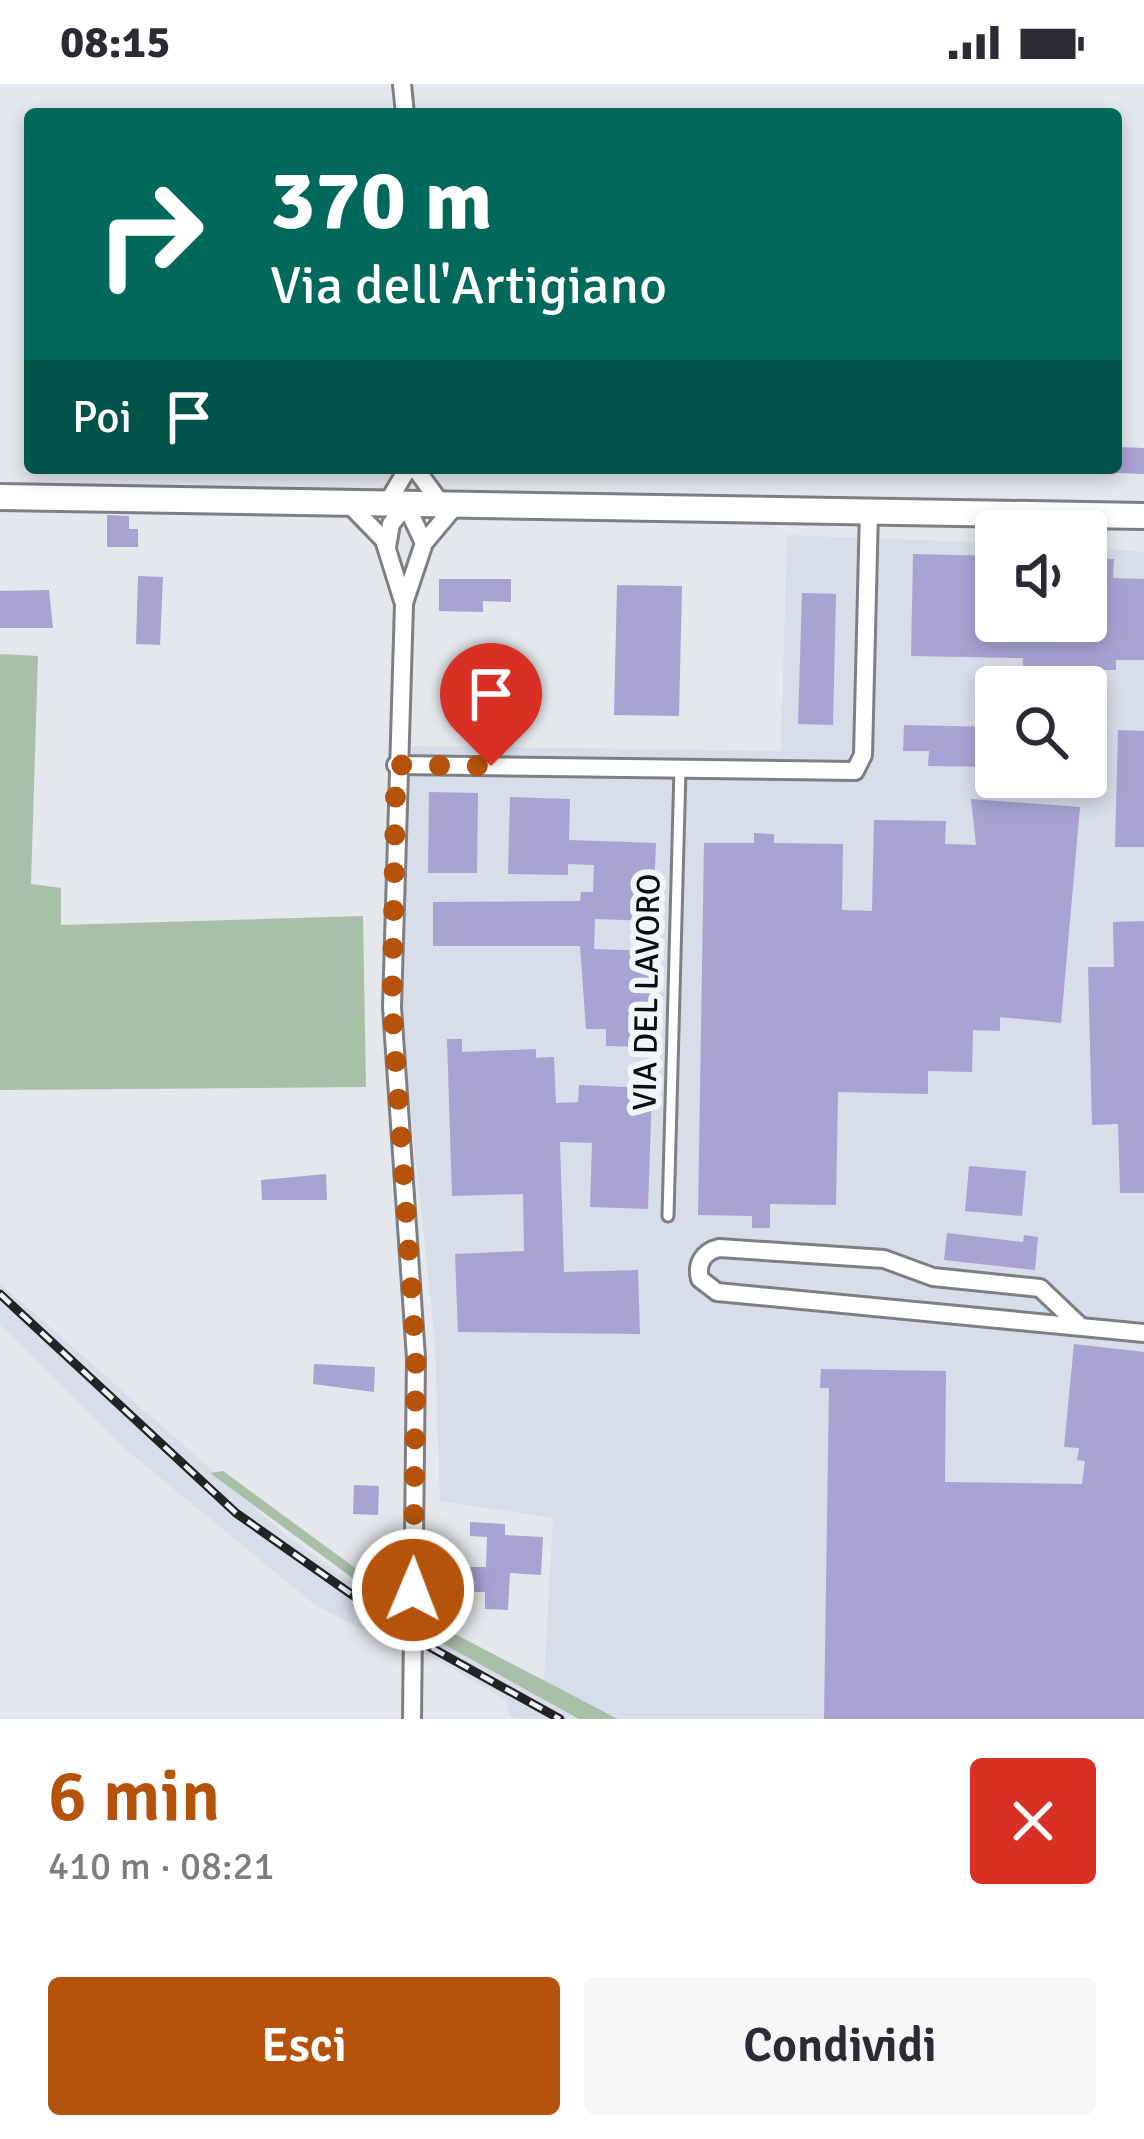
<!DOCTYPE html>
<html lang="it">
<meta charset="utf-8">
<style>
:root{--surface:#fff;--page:#f7f7f7;--text:#2b2b33;--muted:#7c7c81;--accent:#b45309}
body{margin:0;font-family:Signika,sans-serif;background:var(--page);color:var(--text);height:100vh;display:flex;flex-direction:column;font-size:45px;white-space:nowrap}
*{box-sizing:border-box;margin:0}
p{font-size:39px;color:var(--muted)}
.icon{flex:none;width:66px;height:66px;fill:none;stroke:currentColor;stroke-width:2;stroke-linecap:round;stroke-linejoin:round}
.map{position:relative;height:1635px;overflow:hidden}
.side{display:flex;flex-direction:column;background:var(--surface);flex:1}
.side>*{flex:none}
.guide{position:absolute;left:24px;top:24px;width:1098px;height:366px;border-radius:12px;box-shadow:0 6px 18px #0003;background:#00695c;color:#fff;overflow:hidden}
.tools{position:absolute;left:975px;top:426px;display:grid;gap:24px}
.tools a{display:grid;place-items:center;width:132px;height:132px;border-radius:12px;background:var(--surface);box-shadow:0 6px 18px #0003;font-size:60px}
.pin{position:absolute;display:grid;place-items:center;width:102px;height:102px;color:#fff;margin:-123px -51px;border-radius:50% 50% 50% 0;rotate:-45deg;box-shadow:0 0 12px #0007}
.pin .icon{rotate:45deg}
.me{position:absolute;width:132px;margin:-66px;rotate:1deg;stroke-linejoin:round;filter:drop-shadow(0 0 9px #0008)}
.turn{display:flex;align-items:center;gap:42px;height:252px;padding:0 48px;font-size:54px}
.turn .icon{width:156px;height:156px;stroke-width:2.5}
.turn b{display:block;font-size:84px;line-height:102px}
.then{display:flex;align-items:center;height:114px;padding:0 48px;background:#0003;gap:24px;font-size:45px}
.round{display:grid;place-items:center;flex:none;width:126px;height:126px;border-radius:12px;background:var(--page)}
.summary{display:flex;align-items:center;justify-content:space-between;height:204px;padding:0 48px}
h1{font-size:72px;font-weight:600;line-height:90px;color:var(--accent)}
.button{display:flex;gap:24px;margin-top:auto;padding:24px 48px}
.button a{flex:1;height:138px;border-radius:12px;background:var(--accent);color:#fff;font-size:48px;font-weight:600;line-height:138px;text-align:center}
.button a+a{background:var(--page);color:var(--text)}
.status{display:flex;justify-content:space-between;align-items:center;height:84px;padding:0 60px;background:var(--surface);direction:ltr}
.status svg{height:33px;fill:currentColor}
.map>svg:first-child{display:block}
.built{fill:#d7dde9;fill-rule:evenodd}
.green{fill:#a9c0a8}
.building{fill:#a8a3d3}
.lines{fill:none;stroke-linecap:round;stroke-linejoin:round}
.lane-casing{stroke:#7d7f83;stroke-width:15}
.street-casing{stroke:#7d7f83;stroke-width:22}
.secondary-casing{stroke:#7d7f83;stroke-width:30}
.lane{stroke:#fff;stroke-width:9}
.street{stroke:#fff;stroke-width:16}
.secondary{stroke:#fff;stroke-width:24}
.rail-casing{stroke:#222324;stroke-width:9}
.rail{stroke:#f1f4f9;stroke-width:4.5;stroke-dasharray:14;stroke-linecap:butt}
.route{stroke:#b45309;stroke-width:21;stroke-dasharray:0 37.8}
.labels{text-anchor:middle;dominant-baseline:central;stroke-width:12;stroke-linejoin:round;paint-order:stroke}
.street-label{font-size:33px;fill:#0c0d0e;stroke:#f1f4f9}
</style>
<div class="status"><b>08:15</b><svg viewBox="0 0 49 12"><path d="M0 12V9h3v3zM5 12V6h3v6zM10 12V3h3v9zM15 12V0h3v12zM26 1h20v11H26zM47 4h2v5h-2z"/></svg></div>
<div class="map">
<svg width="1144" height="1635" viewBox="0 0 1144 1635">
<rect width="100%" height="100%" fill="#e4e7eb"/>
<g class="built">
<path d="M787,451L996,459V537H1086V463L1144,468V1635H618L544,1598L553,1434L440,1417L435,1256L401,934L412,662L781,667ZM996,603H1086V693H996Z"/>
<path d="M0,1199L281,1447L390,1527L579,1635H516L509,1631L506,1616L389,1548L379,1553L315,1521L123,1363L0,1241Z"/>
</g>
<g class="green">
<path d="M0,570L38,572L31,800L61,804V841L363,832L366,1003L0,1006Z"/>
<path d="M223,1387L422,1533L618,1635H579L438,1557L210,1389Z"/>
</g>
<g class="building">
<path d="M1116,363L1144,364V390L1116,389Z"/>
<path d="M107,431L129,432V445H138V463H107Z"/>
<path d="M913,470L996,472V537H1086V474L1114,475L1113,494L1144,495V576H1116V586H1098V606L1022,603L1023,574L911,572Z"/>
<path d="M138,492L163,493L160,561L136,560Z"/>
<path d="M439,495H511V518L483,517V528L439,527Z"/>
<path d="M617,501L682,502L679,632L614,631Z"/>
<path d="M49,506L53,544H0V507Z"/>
<path d="M802,509L836,510L833,641L798,640Z"/>
<path d="M904,641L996,643V683L928,682L929,667H903Z"/>
<path d="M1118,646L1144,647V763H1115Z"/>
<path d="M429,708L478,709L477,789H428Z"/>
<path d="M510,713L570,715L569,756L656,759L653,837L595,835L594,865L653,867L650,963L606,962V945H586L580,862H433V818L580,817L581,808H593L594,781L568,780V791L508,790Z"/>
<path d="M971,715L1080,723L1061,939L1000,933V947L973,946L972,988L928,987V1010L838,1008L836,1121L770,1120V1144H752V1132L698,1131L704,759H754V749L774,750V759L843,760L842,826L872,827L874,736L946,737L945,760L976,761Z"/>
<path d="M1144,837V1109H1120L1118,1040L1092,1041L1088,883H1114L1113,838Z"/>
<path d="M447,955H462V968L536,965V974L554,973L556,1019L578,1018L579,1001L652,1004L648,1125L590,1123L592,1059L560,1058L564,1188L638,1186L640,1250L458,1248L455,1170L524,1167L523,1110L452,1112Z"/>
<path d="M969,1082L1026,1087L1022,1132L965,1127Z"/>
<path d="M326,1090L327,1116H262L261,1096Z"/>
<path d="M947,1149L1023,1158L1024,1151L1038,1153L1035,1186L944,1176Z"/>
<path d="M1074,1260L1144,1268V1635H824L829,1304H820L821,1285L946,1287L945,1398L1082,1400L1085,1377L1077,1376L1079,1364L1064,1363Z"/>
<path d="M314,1280L375,1283L374,1308L313,1300Z"/>
<path d="M354,1401L379,1402L378,1431L353,1430Z"/>
<path d="M470,1438L505,1440V1451L543,1453L541,1491L510,1489L508,1526L485,1525V1508H445V1483H486L487,1453L470,1452Z"/>
</g>
<g class="lines">
<g class="lane-casing">
<path id="lane" d="M668,1132L680,685"/>
</g>
<g class="street-casing">
<g id="street">
<path d="M402,0L405,30"/>
<path d="M415,384L442,421"/>
<path d="M350,421L384,456L404,520L392,923L416,1274L412,1635"/>
<path d="M386,421L408,384"/>
<path d="M387,463L391,440L406,421L424,459"/>
<path d="M404,519L424,459L455,422"/>
<path d="M396,681L855,687L863,671L869,426"/>
<path d="M1080,1242L1040,1204L933,1193L884,1175L719,1164C703,1168 696,1180 700,1195L717,1208L1144,1249"/>
</g>
</g>
<g class="secondary-casing">
<path id="secondary" d="M0,413L1144,432"/>
</g>
<use href="#lane" class="lane"/>
<use href="#street" class="street"/>
<use href="#secondary" class="secondary"/>
<g class="rail-casing">
<path id="rail" d="M0,1210L236,1429L412,1553L560,1635"/>
</g>
<use href="#rail" class="rail"/>
</g>
<g class="lines">
<path class="route" d="M413,1506L416,1274L392,923L396,681L491,682"/>
</g>
<g class="labels">
<g class="street-label">
<text transform="translate(647 908) rotate(-89)">VIA DEL LAVORO</text>
</g>
</g>
</svg>
<div class="tools">
<a><svg class="icon" aria-label="sound" viewBox="0 0 24 24"><path d="M4 9h4l5-4v14l-5-4H4zM17 9q2 3 0 6"/></svg></a>
<a><svg class="icon" aria-label="search" viewBox="0 0 24 24"><circle cx="10" cy="10" r="6"/><path d="M15 15l6 6"/></svg></a>
</div>
<div class="pin" style="left:491px;top:682px;background:#d93025"><svg class="icon" aria-label="arrive" viewBox="0 0 24 24"><path d="M6 21V4h12l-3 4 3 4H6"/></svg></div>
<svg class="me" style="left:413px;top:1506px" viewBox="-20 -20 40 40"><circle r="17" fill="#b45309" stroke="#fff" stroke-width="3"/><path d="M0-11L8 9 0 5-8 9z" fill="#fff"/></svg>
<div class="guide">
<div class="turn"><svg class="icon" aria-label="right" viewBox="0 0 24 24"><path d="M7 20v-9h11M14 6l5 5-5 5"/></svg><div><b>370 m</b>Via dell'Artigiano</div></div>
<div class="then">Poi<svg class="icon" aria-label="arrive" viewBox="0 0 24 24"><path d="M6 21V4h12l-3 4 3 4H6"/></svg></div>
</div>
</div>
<section class="side">
<div class="summary"><div><h1>6 min</h1><p>410 m · 08:21</p></div><a class="round" style="background:#d93025;color:#fff"><svg class="icon" aria-label="close" viewBox="0 0 24 24"><path d="M6 6l12 12M18 6L6 18"/></svg></a></div>
<div class="button"><a>Esci</a><a>Condividi</a></div>
</section>
